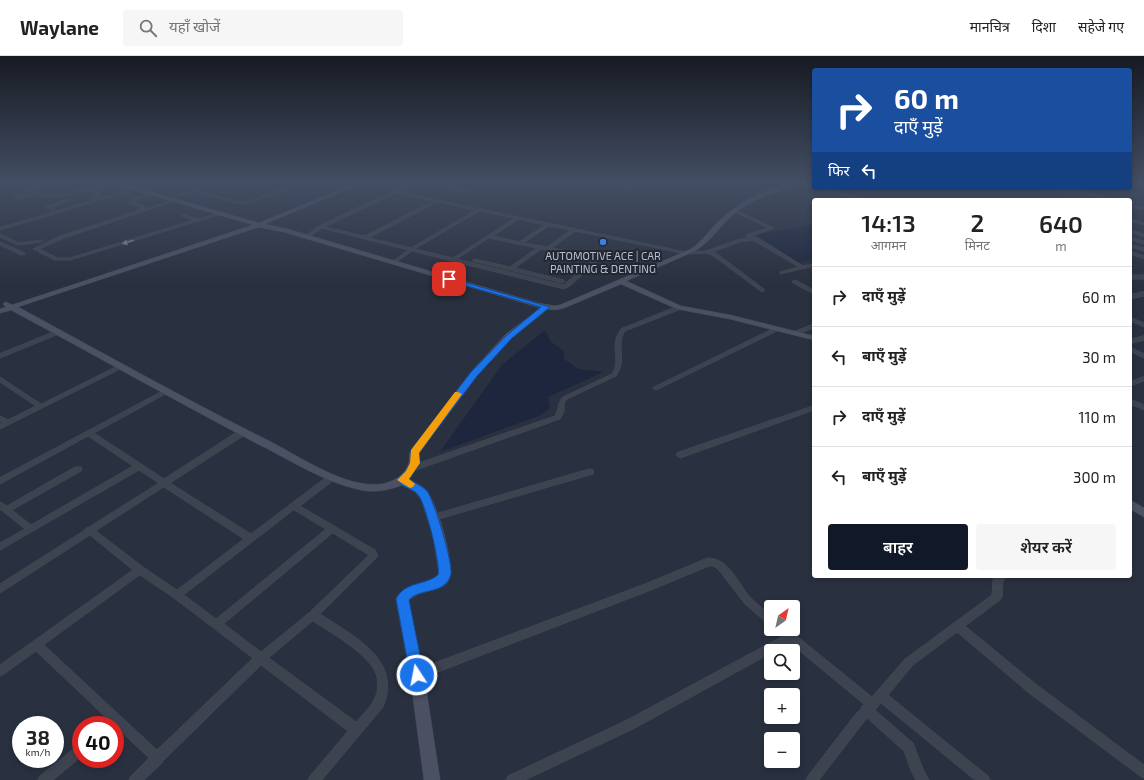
<!DOCTYPE html>
<html lang="hi">
<meta charset="utf-8">
<style>
:root{--surface:#fff;--page:#f6f6f6;--text:#222;--muted:#767676;--line:#e0e0e0;--accent:#111827}
body{margin:0;font-family:"Exo 2","Noto Sans Devanagari",sans-serif;background:var(--page);color:var(--text);height:100vh;display:flex;flex-direction:column;font-size:15px;white-space:nowrap}
*{box-sizing:border-box;margin:0}
p{font-size:13px;color:var(--muted)}
.icon{flex:none;width:22px;height:22px;fill:none;stroke:currentColor;stroke-width:2;stroke-linecap:round;stroke-linejoin:round}
.map{position:relative;flex:1;overflow:hidden}
.sheet{position:absolute;left:812px;top:142px;width:320px;height:380px;display:flex;flex-direction:column;background:var(--surface);border-radius:4px;box-shadow:0 2px 6px #0003}
.sheet>*{flex:none}
.guide{position:absolute;left:812px;top:12px;width:320px;height:122px;border-radius:4px;box-shadow:0 2px 6px #0003;background:#1a4fa0;color:#fff;overflow:hidden}
.needle{width:26px;rotate:34deg}
.tools{position:absolute;left:764px;top:544px;display:grid;gap:8px}
.tools a{display:grid;place-items:center;width:36px;height:36px;border-radius:4px;background:var(--surface);box-shadow:0 2px 6px #0003;font-size:20px}
.speed{position:absolute;left:12px;top:660px;display:flex;gap:8px;font-size:20px;font-weight:700;text-align:center}
.speed>*{display:grid;place-content:center;width:52px;height:52px;border-radius:50%;background:var(--surface);box-shadow:0 2px 6px #0003;line-height:1}
.speed small{font-size:10px;font-weight:400}
.speed .limit{border:6px solid #d22;background:#fff;color:#111}
.pin{position:absolute;display:grid;place-items:center;width:34px;height:34px;color:#fff;margin:-17px;border-radius:8px;box-shadow:0 2px 6px #0006}
.me{position:absolute;width:44px;margin:-22px;rotate:349deg;stroke-linejoin:round;filter:drop-shadow(0 0 3px #0008)}
.turn{display:flex;align-items:center;gap:14px;height:84px;padding:0 16px;font-size:18px}
.turn .icon{width:52px;height:52px;stroke-width:2.5}
.turn b{display:block;font-size:28px;line-height:34px}
.then{display:flex;align-items:center;height:38px;padding:0 16px;background:#0003;gap:8px;font-size:15px}
.eta{display:flex;justify-content:space-evenly;align-items:center;height:68px;text-align:center}
.eta b{font-size:24px;font-weight:600;line-height:28px}
.action{display:flex;gap:8px;margin-top:auto;padding:8px 16px}
.action a{flex:1;height:46px;border-radius:4px;background:var(--accent);color:#fff;font-size:16px;font-weight:600;line-height:46px;text-align:center}
.action a+a{background:var(--page);color:var(--text)}
ul{padding:0;list-style:none}
li{display:flex;align-items:center;gap:12px;height:60px;padding:0 16px;border-top:1px solid var(--line)}
li div{flex:1}
li b{display:block;font-size:15px}
li em{font-style:normal}
header{display:flex;align-items:center;gap:24px;box-sizing:border-box;height:56px;padding:0 20px;background:var(--surface);border-bottom:1px solid var(--line)}
header strong{font-size:19px}
nav{display:flex;gap:22px;margin-inline-start:auto;font-size:14px}
.search{width:280px;height:36px;background:var(--page);display:flex;align-items:center;gap:10px;box-sizing:border-box;padding:0 14px;border-radius:4px;color:var(--muted);font-size:15px}
.map>svg:first-child{display:block}
.water{fill:#1d263c}
.lines{fill:none;stroke-linecap:round;stroke-linejoin:round}
.street-casing{stroke:#464b58;stroke-width:1}
.secondary-casing{stroke:#464b58;stroke-width:1}
.street{fill:#3d434f;fill-rule:evenodd}
.secondary{fill:#4b5162;fill-rule:evenodd}
.oneway{fill:#818792}
.route{fill:#1a73e8;stroke:#114b97}
.slow{fill:#f59e0b}
.shop-dot{fill:#3f7fe0;stroke:#222734;stroke-width:1.5}
.labels{text-anchor:middle;dominant-baseline:central;stroke-width:4;stroke-linejoin:round;paint-order:stroke}
.far-poi-label{font-size:11px;fill:#b9bec9;stroke:#222734}
</style>
<header>
<strong>Waylane</strong>
<div class="search"><svg class="icon" aria-label="search" viewBox="0 0 24 24"><circle cx="10" cy="10" r="6"/><path d="M15 15l6 6"/></svg>यहाँ खोजें</div>
<nav><a>मानचित्र</a><a>दिशा</a><a>सहेजे गए</a></nav>
</header>
<div class="map">
<svg width="1144" height="724" viewBox="0 0 1144 724">
<rect width="100%" height="100%" fill="#29303f"/>
<g class="water">
<path d="M814,167V174L812,173L814,174V203L799,207L757,179L806,170Z"/>
<path d="M545,274L551,286L564,295V303L578,313L603,316L548,341L550,352L541,359L440,396L502,309Z"/>
</g>
<g class="lines">
<g class="street-casing">
<g id="street">
<path d="M37,127H43L26,135L23,134Z"/>
<path d="M105,127H112L101,132L99,140L90,143L88,142L96,138L97,133L64,140H34L19,143L13,141L31,134L37,135V138H64L97,131ZM31,136L34,137L33,138L19,141Z"/>
<path d="M202,127H209L192,133L190,132Z"/>
<path d="M298,127H305L247,148L236,147L198,136L176,141L174,140L198,134L236,145L247,146Z"/>
<path d="M332,127H340L347,130L345,131Z"/>
<path d="M411,127H417L399,136L686,196L706,195L737,184L748,182L746,180V179L768,172L733,155L732,154L734,153L774,172L752,180V181H756L803,210L814,208V210L780,218V216L799,211L753,184L740,186L712,196L716,197L764,233V235L762,236L712,199L706,197L686,198L575,175L552,192L585,199L598,205L571,229L564,233L412,195L395,207L393,206V205L408,194L322,172L309,181L305,180L319,170ZM396,137L433,145L365,180L325,171ZM438,146L476,154L411,192L369,182ZM480,155L515,162L453,202L415,193ZM519,163L545,169L519,186L493,180ZM549,170L571,174L547,191L524,187ZM489,182L537,192L510,211L475,203L473,204V205L562,227L564,226V224L515,212L541,193L582,201L593,205L563,229L457,203Z"/>
<path d="M428,127L444,129L449,127L448,130L471,136L469,137Z"/>
<path d="M629,127H634L624,135H622V133Z"/>
<path d="M797,127H805L814,130V132H821L867,144H860Z"/>
<rect x="1140" y="131" width="4" height="2"/>
<path d="M1031,132H1047L1081,135L1112,144H1106L1081,137L1033,133Z"/>
<path d="M118,137H129L138,141L151,137V139L133,146L144,150L145,151L142,154L172,144L175,145L64,182L39,193L58,202H70L194,164L182,160V158L199,163L219,157L221,158L70,204H55L33,193L60,180L138,155L137,154L140,151L127,146L134,143L128,139H118L0,174V172Z"/>
<path d="M69,143L72,144L52,151L54,152V154H52L46,151Z"/>
<path d="M1130,149L1144,152V154L1130,151Z"/>
<path d="M1130,163L1144,167V169L1130,165Z"/>
<path d="M1130,174L1144,178V181L1130,176Z"/>
<path d="M0,178L19,187L41,184L43,185L41,186L18,189L0,181Z"/>
<path d="M1130,181L1144,185V188L1130,184Z"/>
<path d="M0,186L25,197V198L21,199L0,189Z"/>
<path d="M1130,188L1144,192V195L1130,191Z"/>
<path d="M1130,195L1144,200V203L1130,198Z"/>
<rect x="1130" y="219" width="14" height="4"/>
<path d="M795,224L814,234V238L793,227L792,226Z"/>
<path d="M1144,236V240L1130,243V239Z"/>
<path d="M679,250L681,251V253L625,275C615,290 628,303 616,320L567,343L564,347V355L560,363L416,414H410L409,412L410,410L555,360C560,351 556,349 563,341L612,318C622,303 608,290 621,273Z"/>
<path d="M1130,261L1144,267V271L1130,265Z"/>
<path d="M814,268V272L795,279L792,277Z"/>
<path d="M777,271L779,272V274L658,333L656,334L653,332Z"/>
<path d="M59,274L61,275V277L0,302V298Z"/>
<path d="M1144,280V284L1130,288V284Z"/>
<path d="M1130,291L1144,298V302L1130,295Z"/>
<path d="M122,308L124,309L125,310L124,311L0,373V368L2,367L0,365V360L8,364L36,350L0,326V321L41,348Z"/>
<path d="M1144,321V325L1130,330V326Z"/>
<path d="M167,333L169,334L170,335L169,336L94,377L164,423L240,374H246L247,376L246,378L170,427L251,478L329,419H335L336,421L335,423L300,450L375,494L378,500L320,558C353,580 403,603 383,651L322,724H308L310,720L348,675L261,609L163,705L162,707L144,724H129L131,720L149,702L115,670V669H114L36,595L4,618L0,620V609L133,514L90,479L0,537V528L85,474L86,472L89,471L159,427L139,414L0,494V487L25,473L0,453V446L7,450L75,411H81L82,413L81,415L12,454L31,469L133,410L88,380L0,428V422ZM164,431L244,483L177,534L143,511L96,475ZM294,454L326,473L216,563L184,539ZM333,477L369,499L310,556L261,596L224,568ZM140,519L174,542L253,602L157,694L44,589ZM313,565C330,576 370,599 376,618C379,625 378,635 375,642C372,650 361,660 356,666L269,602Z"/>
<path d="M1130,343L1144,349V354L1130,348Z"/>
<path d="M814,350V354L683,401L680,402L676,399L677,397Z"/>
<path d="M590,413L593,414L594,416L593,418L432,465L429,464L428,462L429,460L432,459Z"/>
<path d="M708,502C730,502 738,529 752,543C758,549 765,554 771,559V569L768,568L745,548L718,513L713,510H709L651,534L417,624L413,623L412,619L413,615L645,528Z"/>
<path d="M996,520H1007L1003,525L1002,541L1000,544L965,570L1037,629L1144,709V722L1140,720L1029,637L957,576L913,609L888,639L988,720L990,724H975L881,647L875,654L913,687L923,713L929,724H916L912,717L904,695L867,662L819,724H806L808,720L854,660L861,653L862,650L865,649L790,587L775,595H771V597L635,672L525,724H506L508,720L627,664L783,580L777,576L776,573H788L872,641L905,603L992,539L993,524Z"/>
<path d="M81,688V701L53,724H38L40,720L77,690Z"/>
</g>
</g>
<g class="secondary-casing">
<g id="secondary">
<path d="M111,127H120L259,167L356,127H363L265,168L287,173L538,247L555,250L560,249L691,193C703,185 709,174 719,165C738,147 773,127 799,127C780,137 758,140 740,153C723,165 713,184 695,195L626,225L681,250L730,259L814,280V284L730,263L677,253L621,228L564,252L555,254L548,253L512,282L477,320L419,397C419,408 416,415 409,423C415,427 423,430 427,435C437,448 458,514 447,527C439,536 420,533 408,545L424,619L440,724H424L410,619L396,543C405,525 435,528 439,517L433,480L421,443L415,436L402,429C389,434 375,437 361,434C323,426 291,404 256,387C174,344 93,298 11,254L0,257V253L6,251L3,248L4,247L6,246L12,249L253,169ZM259,171L284,176L541,252L506,278L471,316L411,395C408,399 410,402 409,406C406,419 393,426 382,428C344,433 300,400 267,384C183,342 101,296 18,251Z"/>
<path d="M1130,444L1144,452V461L1130,453Z"/>
</g>
</g>
<use href="#street" class="street"/>
<use href="#secondary" class="secondary"/>
</g>
<defs><path id="oneway-solid" d="M-6-.8H1V-3.2L6.5 0L1 3.2V.8H-6Z"/></defs>
<use class="oneway" href="#oneway-solid" transform="translate(128 186) rotate(163)"/>
<linearGradient id="sky" x2="0" y2="1"><stop stop-color="#171a23"/><stop offset="0.55" stop-color="#434e63"/><stop offset="1" stop-color="#434e63" stop-opacity="0"/></linearGradient>
<rect width="1144" height="229" fill="url(#sky)"/>
<path class="route" d="M446,221L550,251L512,282L477,320L419,397L420,407L409,423C415,427 422,430 427,435C434,444 453,507 451,518C451,520 448,525 447,526C438,538 418,533 409,544L424,619L422,623L417,625L412,623L410,619L396,543C405,525 424,530 438,519C441,509 426,450 419,440C414,432 402,432 397,424L406,415L410,407L411,394L471,316L507,279L541,251L446,224Z"/>
<path class="slow" d="M455,336H458L462,338L419,397L420,407L409,423L415,428L413,431L410,432L397,424L406,415L410,407L411,394Z"/>
<circle class="shop-dot" cx="603" cy="186" r="4"/>
<g class="labels">
<g class="far-poi-label">
<text x="603" y="199">AUTOMOTIVE ACE | CAR<tspan x="603" dy="13">PAINTING &amp; DENTING</tspan></text>
</g>
</g>
</svg>
<div class="tools">
<a><svg class="needle" viewBox="-14 -14 28 28"><path d="M0-13l5 13h-10z" fill="#e53935"/><path d="M0 13l5-13h-10z" fill="#767676"/></svg></a>
<a><svg class="icon" aria-label="search" viewBox="0 0 24 24"><circle cx="10" cy="10" r="6"/><path d="M15 15l6 6"/></svg></a>
<a>+</a>
<a>−</a>
</div>
<div class="speed"><div>38<small>km/h</small></div><div class="limit">40</div></div>
<div class="pin" style="left:449px;top:223px;background:#d93025"><svg class="icon" aria-label="arrive" viewBox="0 0 24 24"><path d="M6 21V4h12l-3 4 3 4H6"/></svg></div>
<svg class="me" style="left:417px;top:619px" viewBox="-20 -20 40 40"><circle r="17" fill="#1a73e8" stroke="#fff" stroke-width="3"/><path d="M0-11L8 9 0 5-8 9z" fill="#fff"/></svg>
<div class="guide">
<div class="turn"><svg class="icon" aria-label="right" viewBox="0 0 24 24"><path d="M7 20v-9h11M14 6l5 5-5 5"/></svg><div><b>60 m</b>दाएँ मुड़ें</div></div>
<div class="then">फिर<svg class="icon" aria-label="left" viewBox="0 0 24 24"><path d="M17 20v-9H6M10 6l-5 5 5 5"/></svg></div>
</div>
<section class="sheet">
<div class="eta">
<div><b>14:13</b><p>आगमन</p></div>
<div><b>2</b><p>मिनट</p></div>
<div><b>640</b><p>m</p></div>
</div>
<ul>
<li><svg class="icon" aria-label="right" viewBox="0 0 24 24"><path d="M7 20v-9h11M14 6l5 5-5 5"/></svg><div><b>दाएँ मुड़ें</b></div><em>60 m</em></li>
<li><svg class="icon" aria-label="left" viewBox="0 0 24 24"><path d="M17 20v-9H6M10 6l-5 5 5 5"/></svg><div><b>बाएँ मुड़ें</b></div><em>30 m</em></li>
<li><svg class="icon" aria-label="right" viewBox="0 0 24 24"><path d="M7 20v-9h11M14 6l5 5-5 5"/></svg><div><b>दाएँ मुड़ें</b></div><em>110 m</em></li>
<li><svg class="icon" aria-label="left" viewBox="0 0 24 24"><path d="M17 20v-9H6M10 6l-5 5 5 5"/></svg><div><b>बाएँ मुड़ें</b></div><em>300 m</em></li>
</ul>
<div class="action"><a>बाहर</a><a>शेयर करें</a></div>
</section>
</div>
